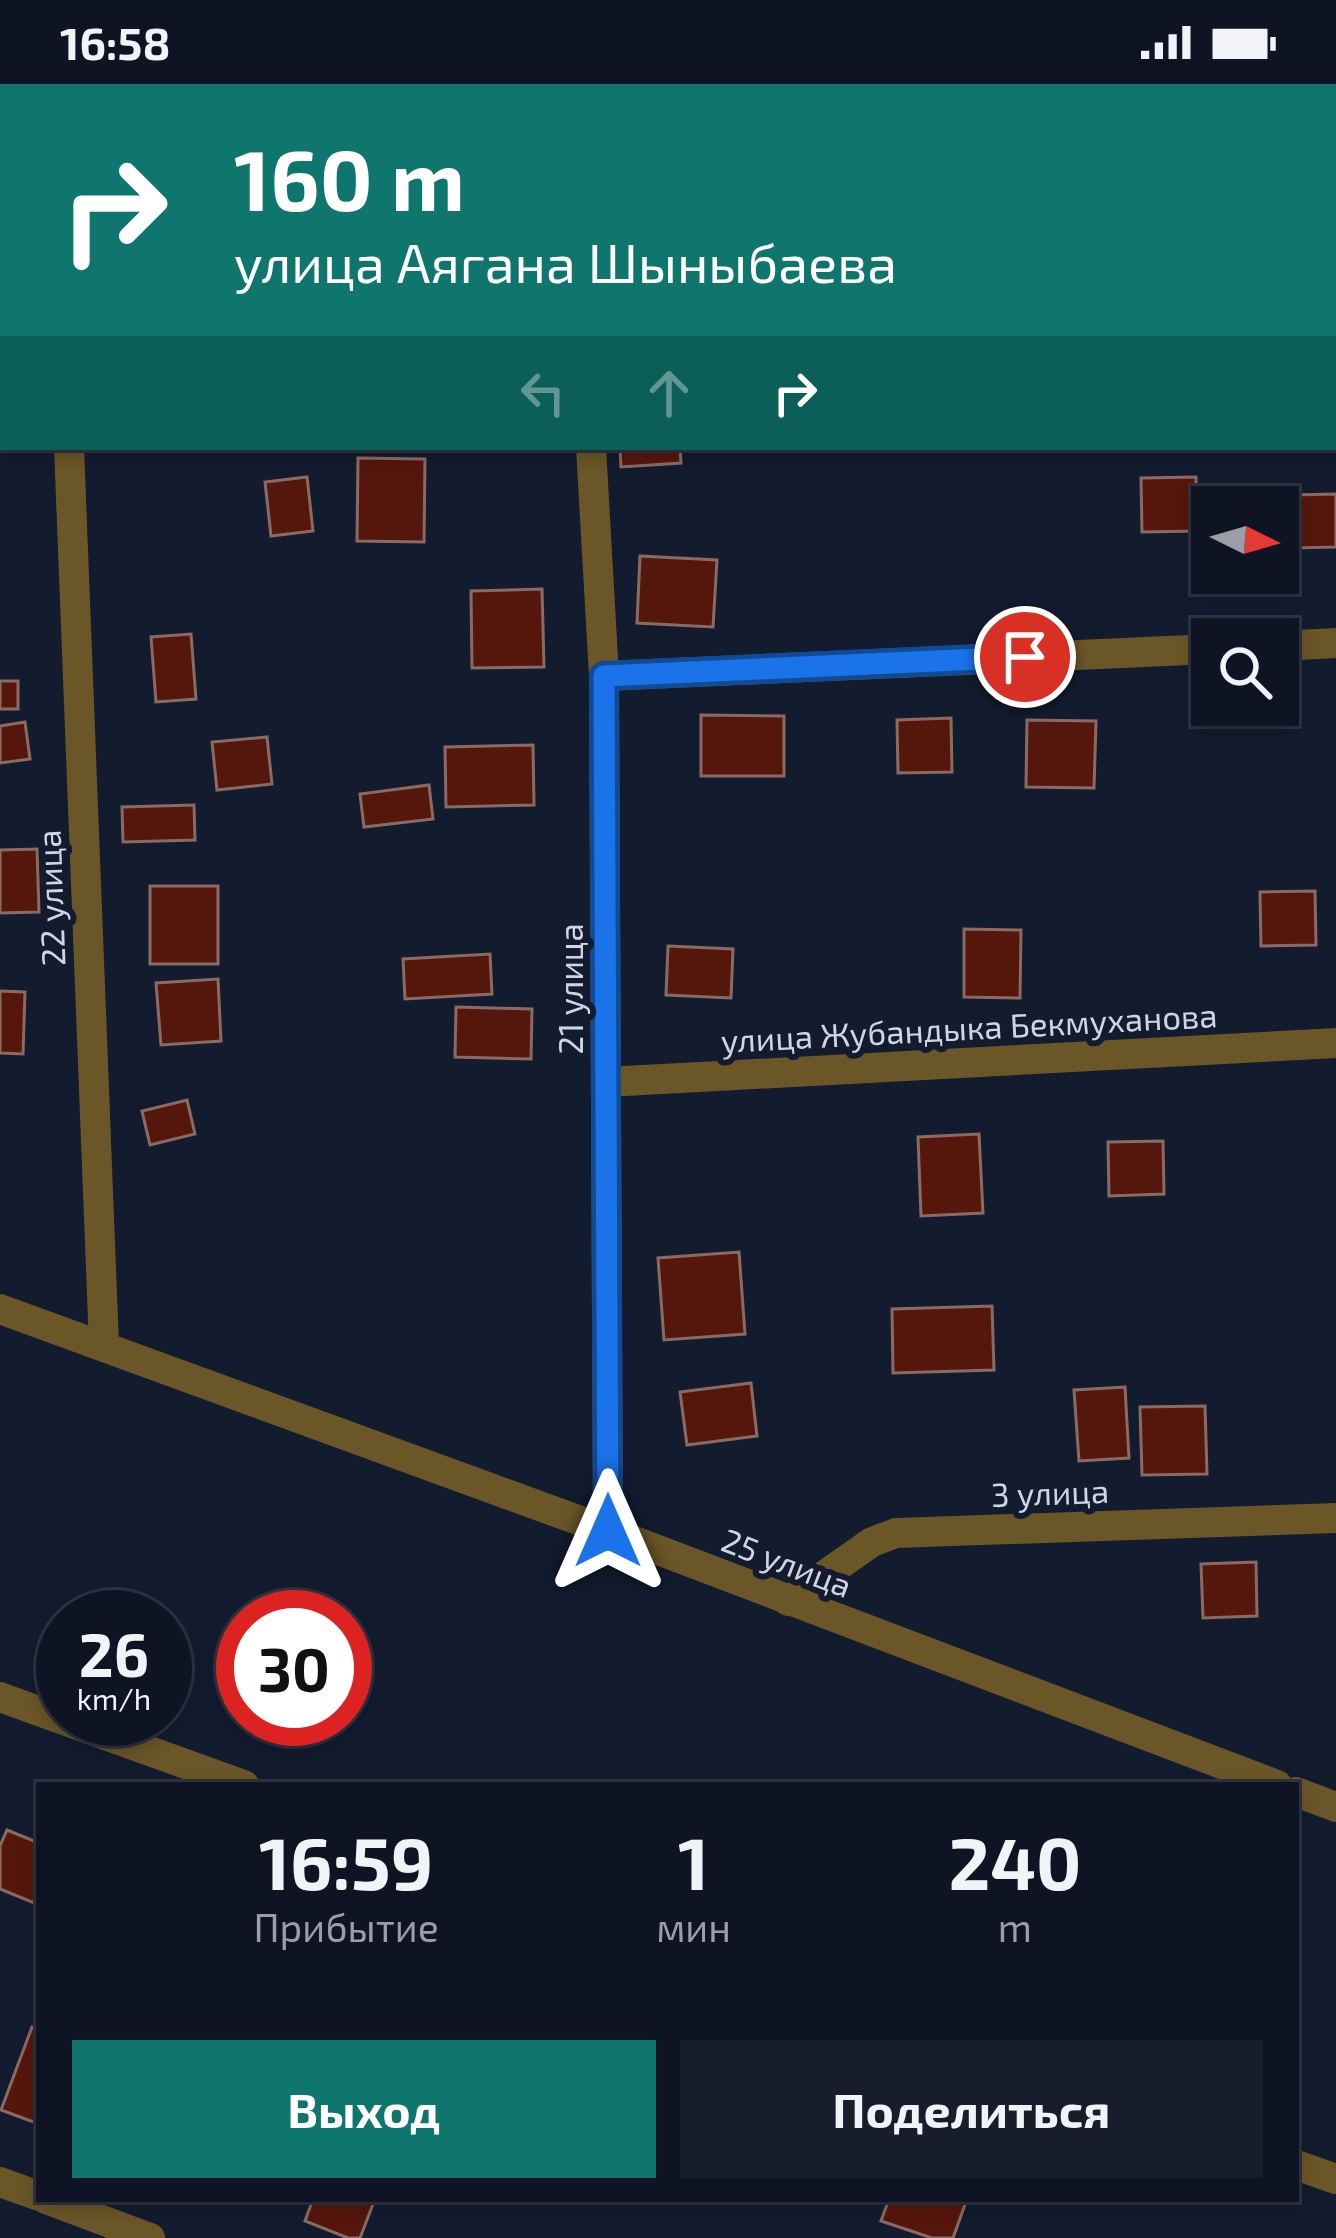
<!DOCTYPE html>
<html lang="ru">
<meta charset="utf-8">
<style>
:root{--surface:#0e1423;--page:#171d2b;--text:#f1f3f6;--muted:#9b9ea6;--line:#2e3341;--accent:#0f766e}
body{margin:0;font-family:"Exo 2",sans-serif;background:var(--page);color:var(--text);height:100vh;display:flex;flex-direction:column;font-size:45px;white-space:nowrap}
*{box-sizing:border-box;margin:0}
p{font-size:39px;color:var(--muted)}
.icon{flex:none;width:66px;height:66px;fill:none;stroke:currentColor;stroke-width:2;stroke-linecap:round;stroke-linejoin:round}
.map{position:relative;flex:1;overflow:hidden}
.sheet{position:absolute;left:36px;top:1698px;width:1263px;height:420px;display:flex;flex-direction:column;background:var(--surface);border-radius:0px;box-shadow:0 6px 18px #0003,0 0 0 3px var(--line)}
.sheet>*{flex:none}
.banner{position:absolute;left:0px;top:0px;width:1338px;height:366px;box-shadow:0 6px 18px #0003,0 0 0 3px var(--line);background:#0f766e;color:#fff;overflow:hidden}
.needle{width:78px;rotate:95deg}
.fabs{position:absolute;left:1191px;top:402px;display:grid;gap:24px}
.fabs a{display:grid;place-items:center;width:108px;height:108px;border-radius:0px;background:var(--surface);box-shadow:0 6px 18px #0003,0 0 0 3px var(--line);font-size:60px}
.speed{position:absolute;left:36px;top:1506px;display:flex;gap:24px;font-size:60px;font-weight:700;text-align:center}
.speed>*{display:grid;place-content:center;width:156px;height:156px;border-radius:50%;background:var(--surface);box-shadow:0 6px 18px #0003,0 0 0 3px var(--line);line-height:1}
.speed small{font-size:30px;font-weight:400}
.speed .limit{border:18px solid #d22;background:#fff;color:#111}
.pin{position:absolute;display:grid;place-items:center;width:102px;height:102px;color:#fff;margin:-51px;border:6px solid #fff;border-radius:50%;box-shadow:0 3px 12px #0007}
.me{position:absolute;width:132px;margin:-66px;rotate:0deg;stroke-linejoin:round;filter:drop-shadow(0 0 9px #0008)}
.turn{display:flex;align-items:center;gap:42px;height:252px;padding:0 36px;font-size:54px}
.turn .icon{width:156px;height:156px;stroke-width:2.5}
.turn b{display:block;font-size:84px;line-height:102px}
.lanes{display:flex;align-items:center;height:114px;padding:0 36px;background:#0003;justify-content:center;gap:60px;direction:ltr}
.lanes .off{opacity:.35}
.eta{display:flex;justify-content:space-evenly;align-items:center;height:204px;text-align:center}
.eta b{font-size:72px;font-weight:700;line-height:84px}
.action{display:flex;gap:24px;margin-top:auto;padding:24px 36px}
.action a{flex:1;height:138px;border-radius:0px;background:var(--accent);color:#fff;font-size:48px;font-weight:700;line-height:138px;text-align:center}
.action a+a{background:var(--page);color:var(--text)}
.status{display:flex;justify-content:space-between;align-items:center;height:84px;padding:0 60px;background:var(--surface);direction:ltr}
.status svg{height:33px;fill:currentColor}
.map>svg:first-child{display:block}
.building{fill:#55160c;stroke:#896b64;stroke-width:3}
.lines{fill:none;stroke-linecap:round;stroke-linejoin:round}
.minor{stroke:#6a5627;stroke-width:30}
.route-casing{stroke:#114b97;stroke-width:30}
.route{stroke:#1a73e8;stroke-width:21}
.labels{text-anchor:middle;dominant-baseline:central;stroke-width:12;stroke-linejoin:round;paint-order:stroke}
.street-label{font-size:33px;fill:#cfd5e3;stroke:#131b2f}
</style>
<div class="status"><b>16:58</b><svg viewBox="0 0 49 12"><path d="M0 12V9h3v3zM5 12V6h3v6zM10 12V3h3v9zM15 12V0h3v12zM26 1h20v11H26zM47 4h2v5h-2z"/></svg></div>
<div class="map">
<svg width="1336" height="2154" viewBox="0 0 1336 2154">
<rect width="100%" height="100%" fill="#131b2f"/>
<g class="building">
<rect x="977" y="0" width="66" height="3"/>
<rect x="1080" y="0" width="66" height="3"/>
<rect x="1239" y="0" width="66" height="3"/>
<path d="M620,363H680L681,379L621,383Z"/>
<path d="M358,374L425,375L424,458L357,457Z"/>
<path d="M307,393L313,447L271,452L265,398Z"/>
<path d="M1196,393L1197,447L1142,448L1141,394Z"/>
<path d="M1336,410V463L1293,464L1292,411Z"/>
<path d="M640,472L717,476L713,543L637,539Z"/>
<path d="M542,505L544,583L472,584L471,507Z"/>
<path d="M191,550L196,615L156,618L151,553Z"/>
<rect x="0" y="597" width="18" height="28"/>
<path d="M701,631L784,632V692H701Z"/>
<path d="M951,634L952,688L898,689L897,636Z"/>
<path d="M1027,636L1096,637L1094,704L1026,703Z"/>
<path d="M25,638L30,675L0,679V642Z"/>
<path d="M267,653L272,700L217,706L212,658Z"/>
<path d="M533,661L534,721L446,723L445,663Z"/>
<path d="M429,701L433,735L364,743L360,710Z"/>
<path d="M194,721L195,756L123,758L122,723Z"/>
<path d="M37,765L39,828L0,829V766Z"/>
<rect x="150" y="802" width="68" height="78"/>
<path d="M1315,807L1316,861L1261,862L1260,808Z"/>
<path d="M964,845L1021,846L1020,914L964,913Z"/>
<path d="M668,862L733,865L731,914L666,911Z"/>
<path d="M490,870L492,910L405,915L403,875Z"/>
<path d="M218,895L221,957L161,961L156,899Z"/>
<path d="M0,907L25,908L23,970L0,969Z"/>
<path d="M456,923L532,925L531,975L455,973Z"/>
<path d="M187,1016L195,1050L150,1061L142,1027Z"/>
<path d="M979,1050L983,1129L921,1132L918,1053Z"/>
<path d="M1163,1057L1164,1110L1109,1112L1108,1058Z"/>
<path d="M739,1168L745,1250L664,1256L658,1174Z"/>
<path d="M992,1222L994,1286L893,1289L892,1225Z"/>
<path d="M751,1299L757,1352L687,1361L680,1308Z"/>
<path d="M1125,1303L1129,1374L1079,1377L1074,1306Z"/>
<path d="M1205,1322L1207,1390L1142,1391L1140,1323Z"/>
<path d="M1256,1478L1257,1532L1203,1534L1201,1480Z"/>
<path d="M7,1746L39,1759V1821L0,1805V1762Z"/>
<path d="M32,1943L39,1946V2040L1,2026Z"/>
<path d="M313,2115H375L360,2154H348L305,2137Z"/>
<path d="M889,2115H967L953,2154H932L881,2137Z"/>
</g>
<g class="lines">
<g class="minor">
<path d="M61,0V3"/>
<path d="M571,0L572,3"/>
<path d="M1335,131H1336"/>
<path d="M0,200H3"/>
<path d="M69,363L104,1262"/>
<path d="M591,363L604,592L608,1447"/>
<path d="M1278,562L1336,559"/>
<path d="M604,592L1212,565"/>
<path d="M606,998L1336,959"/>
<path d="M0,1225L608,1447L1277,1701"/>
<path d="M788,1517L872,1458L896,1449L1336,1434"/>
<path d="M0,1613L244,1701"/>
<path d="M1296,1708L1336,1723"/>
<path d="M1296,2081L1336,2095"/>
<path d="M0,2098L39,2112"/>
<path d="M46,2115L150,2154"/>
</g>
</g>
<g class="lines">
<g class="route-casing">
<path id="route" d="M608,1447L604,592L1025,573"/>
</g>
<use href="#route" class="route"/>
</g>
<g class="labels">
<g class="street-label">
<text transform="translate(50 814) rotate(-92)">22 улица</text>
<text transform="translate(570 905) rotate(-90)">21 улица</text>
<text transform="translate(969 943) rotate(-3)">улица Жубандыка Бекмуханова</text>
<text transform="translate(1050 1408) rotate(-2)">3 улица</text>
<text transform="translate(787 1478) rotate(21)">25 улица</text>
</g>
</g>
</svg>
<div class="fabs">
<a><svg class="needle" viewBox="-14 -14 28 28"><path d="M0-13l5 13h-10z" fill="#e53935"/><path d="M0 13l5-13h-10z" fill="#9b9ea6"/></svg></a>
<a><svg class="icon" aria-label="search" viewBox="0 0 24 24"><circle cx="10" cy="10" r="6"/><path d="M15 15l6 6"/></svg></a>
</div>
<div class="speed"><div>26<small>km/h</small></div><div class="limit">30</div></div>
<div class="pin" style="left:1025px;top:573px;background:#d93025"><svg class="icon" aria-label="arrive" viewBox="0 0 24 24"><path d="M6 21V4h12l-3 4 3 4H6"/></svg></div>
<svg class="me" style="left:608px;top:1447px" viewBox="-20 -20 40 40"><path d="M0-17L14 15 0 8-14 15z" fill="#1a73e8" stroke="#fff" stroke-width="4"/></svg>
<div class="banner">
<div class="turn"><svg class="icon" aria-label="right" viewBox="0 0 24 24"><path d="M7 20v-9h11M14 6l5 5-5 5"/></svg><div><b>160 m</b>улица Аягана Шыныбаева</div></div>
<div class="lanes"><svg class="icon off" aria-label="left" viewBox="0 0 24 24"><path d="M17 20v-9H6M10 6l-5 5 5 5"/></svg><svg class="icon off" aria-label="ahead" viewBox="0 0 24 24"><path d="M12 20V5M6 11l6-6 6 6"/></svg><svg class="icon" aria-label="right" viewBox="0 0 24 24"><path d="M7 20v-9h11M14 6l5 5-5 5"/></svg></div>
</div>
<section class="sheet">
<div class="eta">
<div><b>16:59</b><p>Прибытие</p></div>
<div><b>1</b><p>мин</p></div>
<div><b>240</b><p>m</p></div>
</div>
<div class="action"><a>Выход</a><a>Поделиться</a></div>
</section>
</div>
